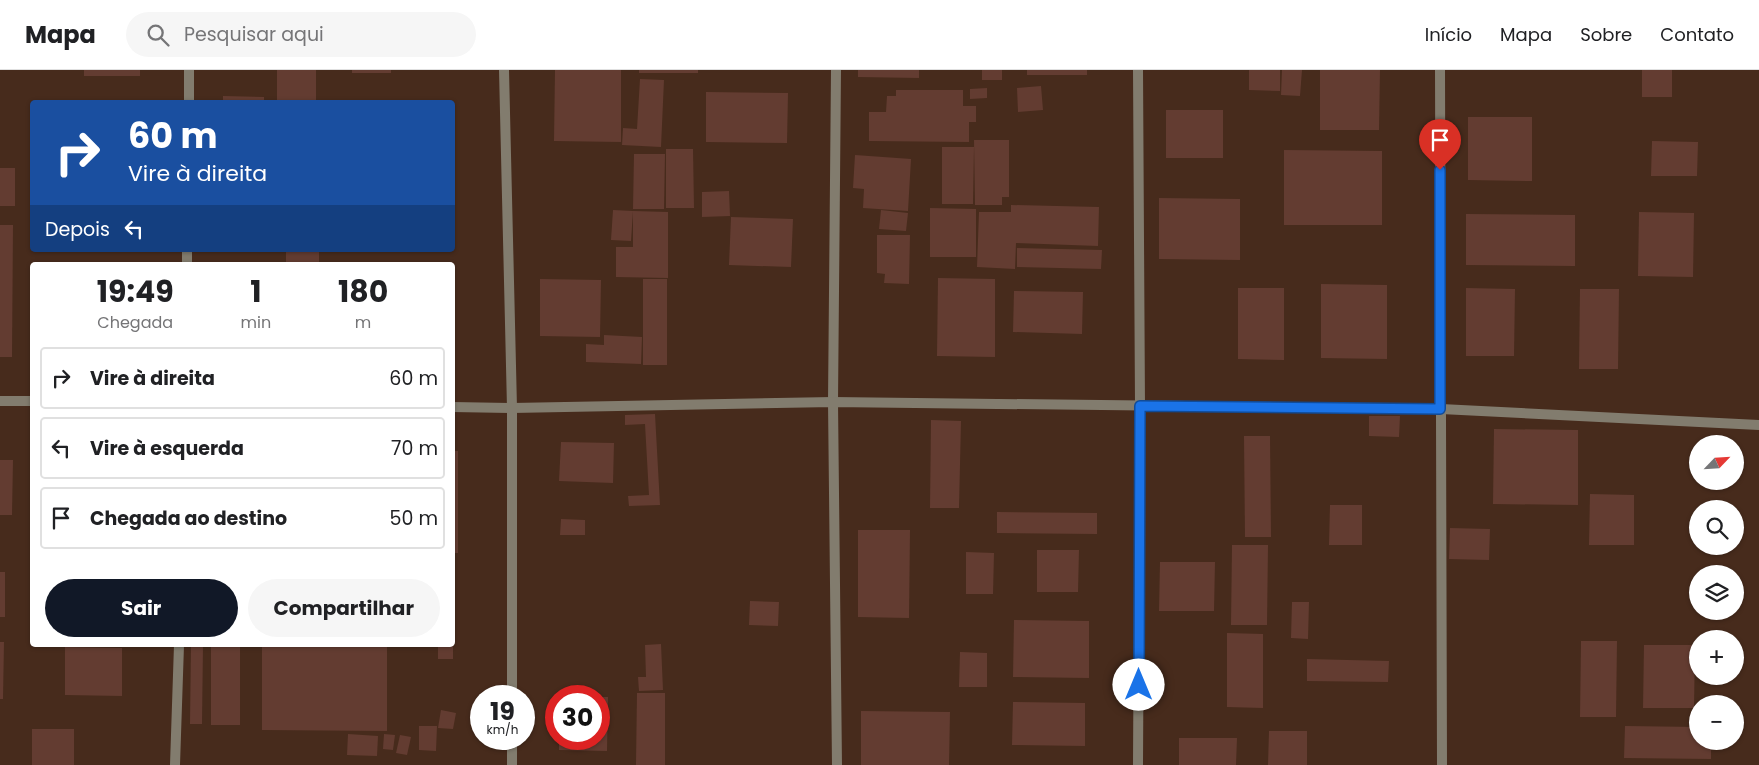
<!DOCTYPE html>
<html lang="pt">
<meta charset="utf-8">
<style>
:root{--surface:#fff;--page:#f6f6f6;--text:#202124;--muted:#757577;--line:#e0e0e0;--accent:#111827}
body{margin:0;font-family:Poppins,sans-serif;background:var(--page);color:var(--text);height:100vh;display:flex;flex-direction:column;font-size:19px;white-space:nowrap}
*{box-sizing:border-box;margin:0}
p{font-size:16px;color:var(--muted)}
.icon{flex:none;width:28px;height:28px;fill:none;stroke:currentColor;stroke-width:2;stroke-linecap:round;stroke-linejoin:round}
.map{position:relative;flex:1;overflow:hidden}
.sheet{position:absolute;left:30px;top:192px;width:425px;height:385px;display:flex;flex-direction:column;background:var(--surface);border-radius:5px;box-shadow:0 1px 4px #0004}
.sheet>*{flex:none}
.top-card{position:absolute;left:30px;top:30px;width:425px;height:152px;border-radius:5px;box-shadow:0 1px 4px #0004;background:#1a4fa0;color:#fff;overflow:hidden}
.needle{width:32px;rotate:65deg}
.buttons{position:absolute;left:1689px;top:365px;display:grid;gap:10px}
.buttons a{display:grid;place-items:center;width:55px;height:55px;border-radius:50%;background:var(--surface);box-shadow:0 1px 4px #0004;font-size:25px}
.speed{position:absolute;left:470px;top:615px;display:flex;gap:10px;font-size:25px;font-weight:700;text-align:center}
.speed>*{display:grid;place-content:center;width:65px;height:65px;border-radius:50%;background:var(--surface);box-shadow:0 1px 4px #0004;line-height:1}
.speed small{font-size:12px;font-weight:400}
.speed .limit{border:8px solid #d22;background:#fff;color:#111}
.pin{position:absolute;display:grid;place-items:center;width:42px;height:42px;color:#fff;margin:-51px -21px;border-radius:50% 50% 50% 0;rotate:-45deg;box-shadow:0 0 5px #0007}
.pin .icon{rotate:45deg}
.me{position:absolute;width:55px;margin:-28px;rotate:0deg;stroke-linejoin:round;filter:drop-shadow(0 0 4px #0008)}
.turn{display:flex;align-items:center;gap:18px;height:105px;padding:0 15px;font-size:22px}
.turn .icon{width:65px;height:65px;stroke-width:2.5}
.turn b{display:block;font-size:35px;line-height:42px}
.then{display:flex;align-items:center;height:48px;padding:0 15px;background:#0003;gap:10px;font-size:19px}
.eta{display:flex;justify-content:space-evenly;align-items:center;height:85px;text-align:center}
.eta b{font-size:30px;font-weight:700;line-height:35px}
.action{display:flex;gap:10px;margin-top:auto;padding:10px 15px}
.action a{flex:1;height:58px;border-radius:30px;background:var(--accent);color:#fff;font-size:20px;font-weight:700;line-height:58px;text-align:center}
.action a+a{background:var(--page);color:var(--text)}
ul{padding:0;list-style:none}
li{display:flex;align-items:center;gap:15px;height:62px;margin:0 10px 8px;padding:0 5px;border:2px solid var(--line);border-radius:5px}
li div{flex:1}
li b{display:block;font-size:19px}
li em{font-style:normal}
header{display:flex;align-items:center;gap:30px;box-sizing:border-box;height:70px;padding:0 25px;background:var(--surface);border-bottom:1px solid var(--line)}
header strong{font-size:24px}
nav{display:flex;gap:28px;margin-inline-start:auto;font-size:18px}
.search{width:350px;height:45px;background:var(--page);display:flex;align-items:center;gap:12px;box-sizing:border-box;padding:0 18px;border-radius:28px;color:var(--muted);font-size:19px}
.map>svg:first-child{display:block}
.building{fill:#633c31}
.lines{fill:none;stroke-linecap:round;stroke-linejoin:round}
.street{stroke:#827c6e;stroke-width:10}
.route-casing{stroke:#114b97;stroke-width:12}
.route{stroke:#1a73e8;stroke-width:9}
</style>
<header>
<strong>Mapa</strong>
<div class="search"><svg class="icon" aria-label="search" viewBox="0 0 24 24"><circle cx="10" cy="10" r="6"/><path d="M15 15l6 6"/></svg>Pesquisar aqui</div>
<nav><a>Início</a><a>Mapa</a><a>Sobre</a><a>Contato</a></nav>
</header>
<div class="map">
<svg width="1759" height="695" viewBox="0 0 1759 695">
<rect width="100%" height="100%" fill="#472b1c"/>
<g class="building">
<rect x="84" y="0" width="56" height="6"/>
<rect x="277" y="0" width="39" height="30"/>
<rect x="352" y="0" width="39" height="3"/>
<path d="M555,0H621V72L554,71Z"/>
<rect x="639" y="0" width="59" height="3"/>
<path d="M858,0H919V8L858,7Z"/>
<rect x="982" y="0" width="20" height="10"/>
<rect x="1027" y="0" width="60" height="5"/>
<path d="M1249,0H1280V21L1249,20Z"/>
<path d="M1282,0H1302L1300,26L1281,25Z"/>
<path d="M1320,0H1380L1379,60H1320Z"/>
<rect x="1642" y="0" width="30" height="27"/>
<path d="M640,9L664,10L661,77L622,75L623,58L637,59Z"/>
<path d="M1041,16L1043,40L1018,42L1017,18Z"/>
<path d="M987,18V28L970,29V19Z"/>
<path d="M896,20H963V36H976V52H969V72L869,71V42H886L887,26H896Z"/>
<path d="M706,22L788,23L787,73L706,72Z"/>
<path d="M223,26L264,27V32H223Z"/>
<rect x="1166" y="40" width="57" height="48"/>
<path d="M1468,47H1532V111L1468,110Z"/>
<path d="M974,70H1009V127H1002V135H975Z"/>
<path d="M1652,71L1698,72L1697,106H1651Z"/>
<path d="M942,77H974L973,134H942Z"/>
<path d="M666,79H693L694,138H666Z"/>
<path d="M1284,80L1382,81V155H1284Z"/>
<path d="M634,84H665L664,139H633Z"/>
<path d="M855,85L911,89L908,141L863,138L864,119L853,118Z"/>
<rect x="0" y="98" width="15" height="38"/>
<path d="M729,121L730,146L702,147V122Z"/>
<path d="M1159,128L1240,129V190L1159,189Z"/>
<path d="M1011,135L1099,137L1098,176L1016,173L1015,199L977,197L979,142H1011Z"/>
<path d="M930,138L976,139V187H930Z"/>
<path d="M613,140L633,141L631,171L611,170Z"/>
<path d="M881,140L908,143L906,161L879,159Z"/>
<path d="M633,141L668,142V208L616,207V177H633Z"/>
<path d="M1639,142L1694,143L1693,207L1638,206Z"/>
<path d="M1466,144L1575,145V196L1466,195Z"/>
<path d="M731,147L793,149L791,197L729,195Z"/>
<path d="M0,155H13L12,287H0Z"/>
<path d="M877,165H910L909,214L884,213L885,204L877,203Z"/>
<path d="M1017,178L1102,180L1101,199L1017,197Z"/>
<rect x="286" y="180" width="33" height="15"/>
<path d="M938,208L995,209V287L937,286Z"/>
<path d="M540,209L601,210L600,267L540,266Z"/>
<rect x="643" y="209" width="24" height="86"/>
<path d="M1321,214L1387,215V289L1321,288Z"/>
<path d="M1238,218H1284V290L1238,289Z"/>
<path d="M1466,218L1515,219L1514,286H1466Z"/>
<path d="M1580,219H1619L1618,299H1579Z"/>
<path d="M1014,221L1083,222L1082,264L1013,262Z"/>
<path d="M604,265L642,267L641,294L586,292V274L604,275Z"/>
<path d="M655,344L660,435L629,436L628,426L649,425L645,354L625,355V345Z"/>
<path d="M1369,346H1400L1399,367L1369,366Z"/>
<path d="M931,350L961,351L959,438H930Z"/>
<path d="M1494,359L1578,360V435L1493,434Z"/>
<path d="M1244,366H1270L1271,467H1245Z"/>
<path d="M561,372L614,373L613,413L559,411Z"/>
<rect x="452" y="381" width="6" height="102"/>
<path d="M0,390H13L12,445H0Z"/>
<path d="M1590,424L1634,425V475H1589Z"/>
<path d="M1330,435H1362V475H1329Z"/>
<path d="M997,442L1097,443V464L997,463Z"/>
<path d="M561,449L585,450V465H560Z"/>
<path d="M1450,458L1490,459L1489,490L1449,489Z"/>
<path d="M858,460H910L909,548L858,547Z"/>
<path d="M1232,475H1268L1267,555H1231Z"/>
<path d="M1037,480H1079L1078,522H1037Z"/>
<path d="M966,482L994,483L993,524H966Z"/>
<path d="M1160,492H1215L1214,541H1159Z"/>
<rect x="0" y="502" width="5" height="45"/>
<path d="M750,531L779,532L778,556L749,555Z"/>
<path d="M1292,532H1309L1308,569L1291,568Z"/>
<path d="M1014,550L1089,551V608L1013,607Z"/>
<path d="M1227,563L1263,564V638L1227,637Z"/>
<path d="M1581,571H1617L1616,647H1580Z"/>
<path d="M0,572H4L3,629H0Z"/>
<path d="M661,574L663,620L639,621L638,607H646L645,575Z"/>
<path d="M191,575H203L202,654H190Z"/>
<rect x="211" y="575" width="29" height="80"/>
<path d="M262,575H387V661L262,660Z"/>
<rect x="438" y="575" width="15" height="14"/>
<path d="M1644,575H1695L1694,638H1643Z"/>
<path d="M65,577L122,578V626L65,625Z"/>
<path d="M960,582L987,583V617H959Z"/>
<path d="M1307,589L1389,591L1388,612L1307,611Z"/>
<path d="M637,623H665V695H636Z"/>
<path d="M599,627H608L607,681L559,680V669H599Z"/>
<path d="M1013,632L1085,633V676L1012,675Z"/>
<path d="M441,640L456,643L453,659L438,658Z"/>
<path d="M861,641L950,642L949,695H861Z"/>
<path d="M419,656H437L436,681L419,680Z"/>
<path d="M1625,656L1698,657V671H1711V689L1624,688Z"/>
<rect x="32" y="659" width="42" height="36"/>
<path d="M1269,661H1307V695H1268Z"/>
<path d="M348,664L378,666L377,686L347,685Z"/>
<path d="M384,664L395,665L393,680L383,679Z"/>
<path d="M400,665L411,667L407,685L396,683Z"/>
<path d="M1179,668H1237L1236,695H1179Z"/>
</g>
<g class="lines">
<g class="street">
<path d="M504,0L512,338V626"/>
<path d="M836,0L833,332L837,695"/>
<path d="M1138,0L1140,336L1138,695"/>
<path d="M1440,0L1442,695"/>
<path d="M189,32V0"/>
<path d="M187,195V180"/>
<path d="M0,331H32"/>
<path d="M452,337L512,338L833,332L1441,339L1759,355"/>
<path d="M175,695L179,575"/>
<path d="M512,695V669"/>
</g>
</g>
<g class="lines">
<g class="route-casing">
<path id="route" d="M1139,615L1140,336L1440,339V100"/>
</g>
<use href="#route" class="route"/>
</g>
</svg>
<div class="buttons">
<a><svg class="needle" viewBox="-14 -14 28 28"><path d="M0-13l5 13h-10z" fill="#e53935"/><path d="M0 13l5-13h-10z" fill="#757577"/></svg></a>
<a><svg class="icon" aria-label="search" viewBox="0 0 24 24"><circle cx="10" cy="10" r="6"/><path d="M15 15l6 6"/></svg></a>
<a><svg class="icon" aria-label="layers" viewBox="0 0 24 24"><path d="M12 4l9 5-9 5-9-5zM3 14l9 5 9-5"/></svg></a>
<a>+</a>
<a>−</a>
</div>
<div class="speed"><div>19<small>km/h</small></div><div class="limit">30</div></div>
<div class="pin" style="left:1440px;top:100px;background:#d93025"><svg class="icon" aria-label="arrive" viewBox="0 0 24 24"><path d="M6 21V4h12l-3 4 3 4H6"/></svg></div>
<svg class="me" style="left:1139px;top:615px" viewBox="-20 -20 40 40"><circle r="19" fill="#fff"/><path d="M0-13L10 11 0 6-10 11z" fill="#1a73e8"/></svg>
<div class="top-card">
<div class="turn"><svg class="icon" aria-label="right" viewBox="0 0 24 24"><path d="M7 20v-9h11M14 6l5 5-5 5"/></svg><div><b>60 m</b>Vire à direita</div></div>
<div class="then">Depois<svg class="icon" aria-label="left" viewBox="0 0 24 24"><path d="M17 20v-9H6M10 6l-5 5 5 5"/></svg></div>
</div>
<section class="sheet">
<div class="eta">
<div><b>19:49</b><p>Chegada</p></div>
<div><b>1</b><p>min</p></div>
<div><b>180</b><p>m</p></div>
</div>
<ul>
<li><svg class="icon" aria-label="right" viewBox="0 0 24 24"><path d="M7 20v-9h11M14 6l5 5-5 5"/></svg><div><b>Vire à direita</b></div><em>60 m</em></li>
<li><svg class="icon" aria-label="left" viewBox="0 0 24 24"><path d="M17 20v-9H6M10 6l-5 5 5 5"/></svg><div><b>Vire à esquerda</b></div><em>70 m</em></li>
<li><svg class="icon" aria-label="arrive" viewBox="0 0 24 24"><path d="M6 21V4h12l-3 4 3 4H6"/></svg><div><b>Chegada ao destino</b></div><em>50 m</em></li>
</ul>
<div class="action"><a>Sair</a><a>Compartilhar</a></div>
</section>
</div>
